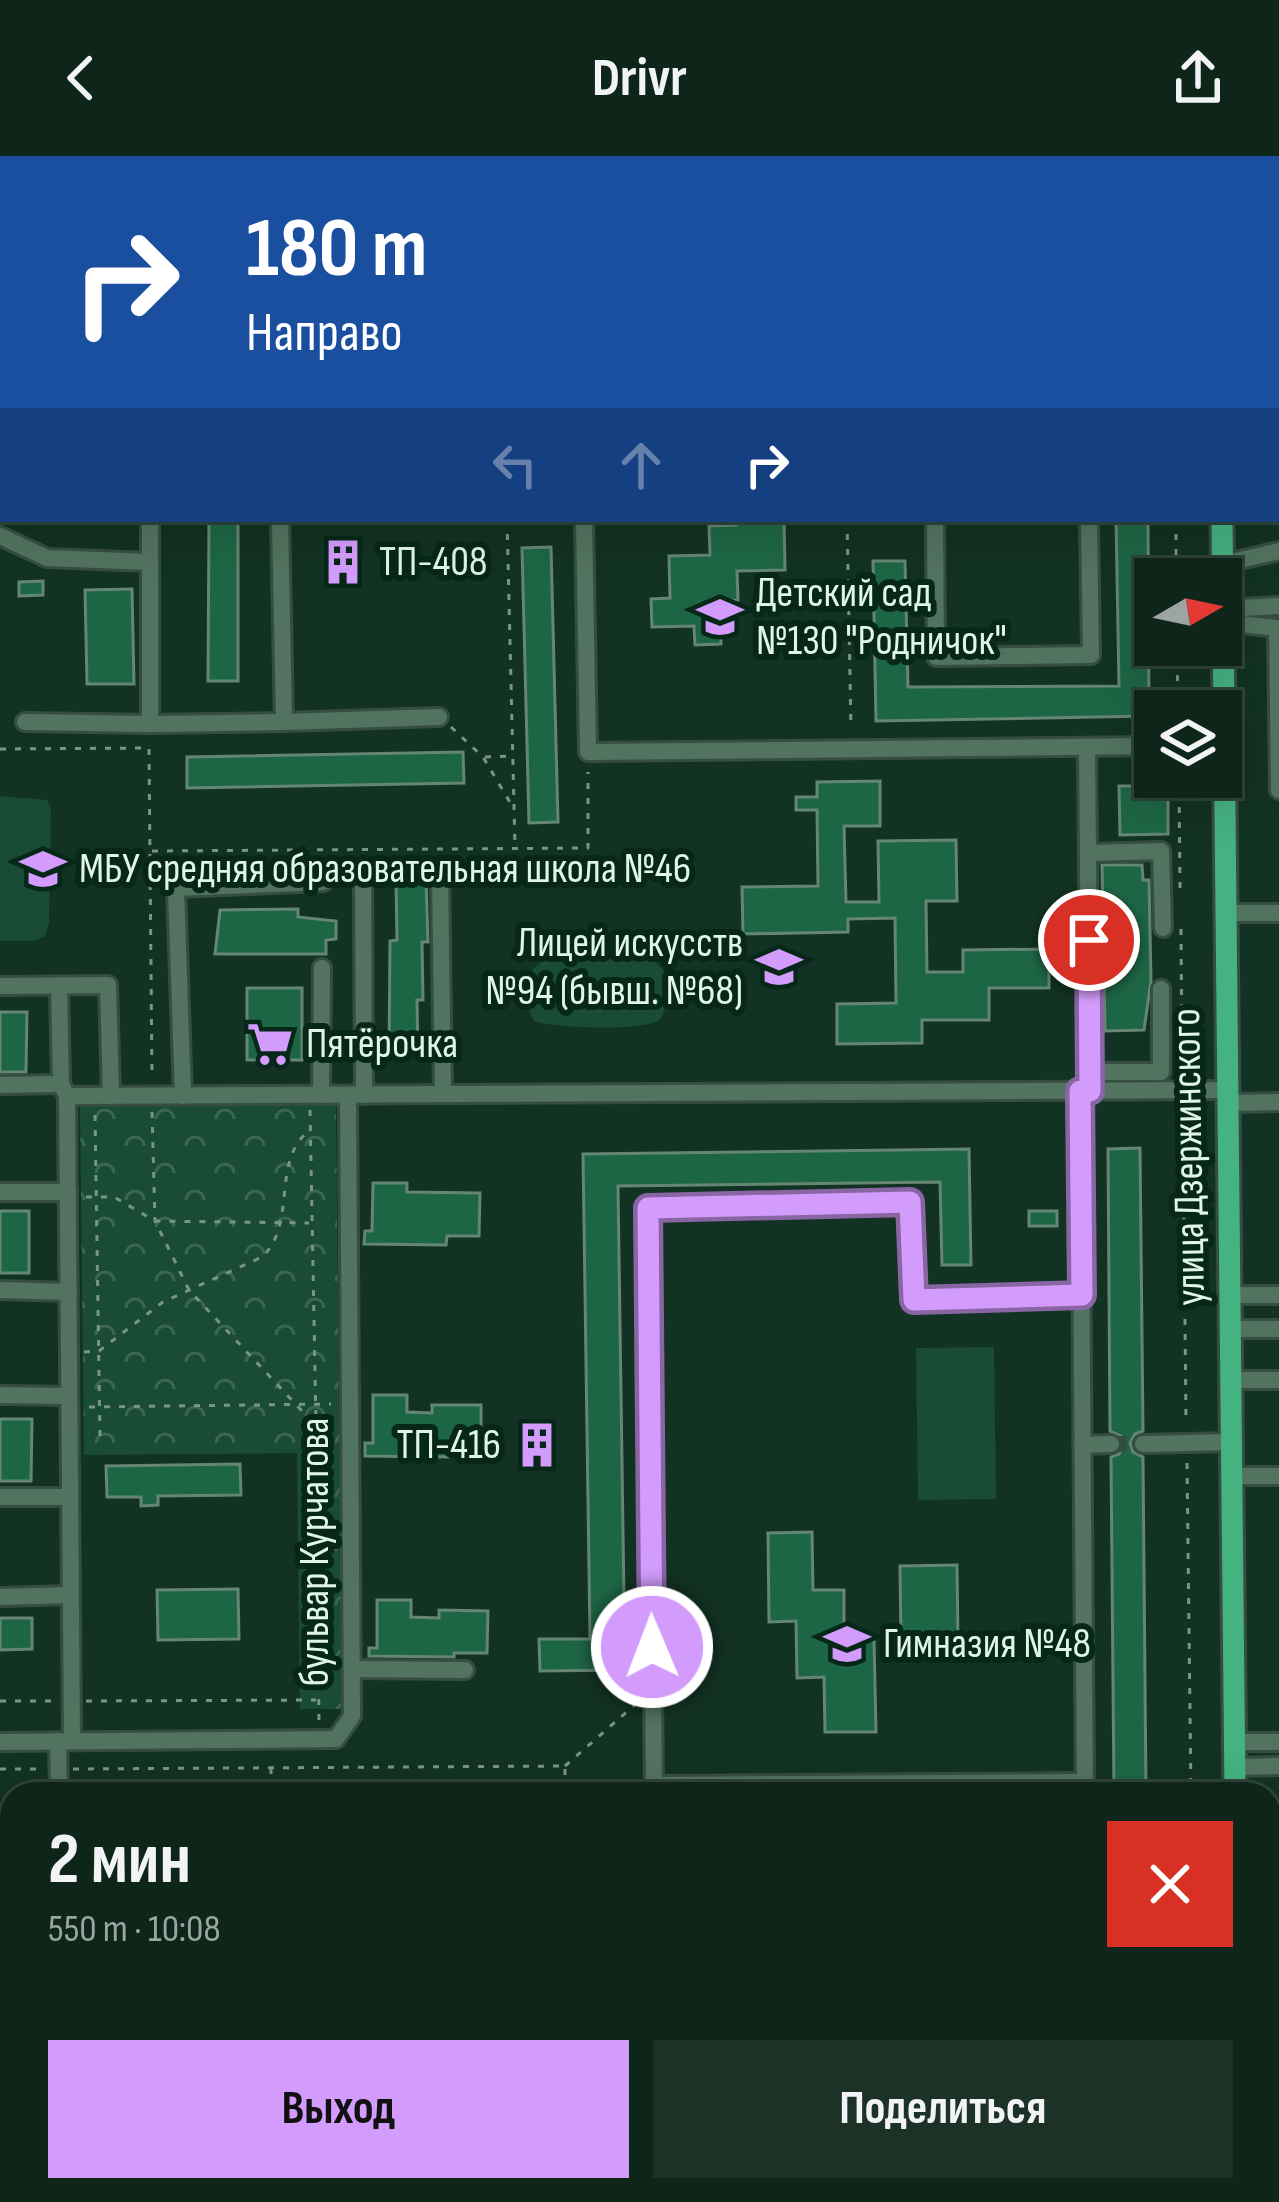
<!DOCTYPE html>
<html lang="ru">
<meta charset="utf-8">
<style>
:root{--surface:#0e261a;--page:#1c3227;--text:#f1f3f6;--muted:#9ba5a2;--line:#2e4339;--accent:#d39cfc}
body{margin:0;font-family:"Sofia Sans Condensed",sans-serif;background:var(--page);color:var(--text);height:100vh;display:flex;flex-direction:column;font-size:45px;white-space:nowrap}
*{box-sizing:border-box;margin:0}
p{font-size:39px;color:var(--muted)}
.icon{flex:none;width:66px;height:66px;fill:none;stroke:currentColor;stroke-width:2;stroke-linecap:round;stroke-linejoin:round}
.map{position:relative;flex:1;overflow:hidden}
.side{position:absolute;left:0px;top:1626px;width:1281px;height:420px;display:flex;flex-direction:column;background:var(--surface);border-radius:36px 36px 0 0;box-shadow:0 12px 48px #0002,0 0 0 3px var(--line)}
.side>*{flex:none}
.hud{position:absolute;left:0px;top:0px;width:1281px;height:366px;box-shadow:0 12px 48px #0002,0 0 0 3px var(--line);background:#1a4fa0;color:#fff;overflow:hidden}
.needle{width:78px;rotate:81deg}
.tools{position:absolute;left:1134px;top:402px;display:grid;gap:24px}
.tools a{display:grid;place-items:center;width:108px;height:108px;border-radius:0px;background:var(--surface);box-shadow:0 12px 48px #0002,0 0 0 3px var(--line);font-size:60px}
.pin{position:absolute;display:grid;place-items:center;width:102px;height:102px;color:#fff;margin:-51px;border:6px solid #fff;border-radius:50%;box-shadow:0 3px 12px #0007}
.me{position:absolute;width:132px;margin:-66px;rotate:359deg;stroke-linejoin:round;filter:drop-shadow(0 0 9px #0008)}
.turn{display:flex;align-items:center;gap:42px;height:252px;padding:0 48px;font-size:54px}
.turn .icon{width:156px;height:156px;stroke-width:2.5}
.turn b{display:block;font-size:84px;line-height:102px}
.lanes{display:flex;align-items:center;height:114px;padding:0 48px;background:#0003;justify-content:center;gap:60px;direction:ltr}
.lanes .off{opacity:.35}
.round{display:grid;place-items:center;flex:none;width:126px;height:126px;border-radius:0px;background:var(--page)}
.head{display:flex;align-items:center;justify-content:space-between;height:204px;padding:0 48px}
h1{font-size:72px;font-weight:700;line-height:90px}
.cta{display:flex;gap:24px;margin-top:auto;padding:24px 48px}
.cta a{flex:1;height:138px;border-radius:0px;background:var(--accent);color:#111;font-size:48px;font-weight:700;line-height:138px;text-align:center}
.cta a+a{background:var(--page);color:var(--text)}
header{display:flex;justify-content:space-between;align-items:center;height:156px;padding:0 48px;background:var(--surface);font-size:54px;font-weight:700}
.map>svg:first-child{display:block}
.green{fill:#1a4b34}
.park{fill:url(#park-crowns)}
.building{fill:#1d6645;stroke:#658673;stroke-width:3}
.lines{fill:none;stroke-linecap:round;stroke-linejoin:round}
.minor-tunnel{stroke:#314f41;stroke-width:16;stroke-dasharray:16 8;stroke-linecap:butt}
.minor-casing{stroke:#364e41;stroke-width:22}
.major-casing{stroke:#364e41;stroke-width:27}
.path{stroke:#7a9487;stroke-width:3;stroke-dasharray:6 9;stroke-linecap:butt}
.minor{stroke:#527360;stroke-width:16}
.major{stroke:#45b281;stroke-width:21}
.route-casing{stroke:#8965a4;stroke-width:30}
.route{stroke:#d39cfc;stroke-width:21}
.labels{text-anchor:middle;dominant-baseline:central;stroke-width:12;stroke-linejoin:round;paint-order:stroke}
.poi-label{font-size:42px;fill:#e1f4e9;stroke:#072819;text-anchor:start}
.street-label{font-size:42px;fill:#e1f4e9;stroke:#072819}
</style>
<header><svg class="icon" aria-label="back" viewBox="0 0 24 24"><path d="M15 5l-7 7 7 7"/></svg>Drivr<svg class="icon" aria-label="share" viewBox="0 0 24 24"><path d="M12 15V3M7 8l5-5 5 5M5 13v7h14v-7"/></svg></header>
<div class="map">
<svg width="1279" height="2046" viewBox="0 0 1279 2046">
<defs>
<pattern id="park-crowns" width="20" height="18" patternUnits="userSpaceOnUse" patternTransform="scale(3)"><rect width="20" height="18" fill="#1a4b34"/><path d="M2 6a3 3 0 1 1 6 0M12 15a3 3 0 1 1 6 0" fill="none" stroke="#3b6651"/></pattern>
</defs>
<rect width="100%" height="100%" fill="#123223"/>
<g class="green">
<path d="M0,640L47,644L51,652L49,767L45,780L33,785H0Z"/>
<path d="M555,801L653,803L664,815C666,828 669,852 660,863C648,876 552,872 534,865C519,841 524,806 555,801Z"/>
<path d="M994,1191L996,1343L918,1344L916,1192Z"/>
</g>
<path class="park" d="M336,948L342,1553H300L297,1297L84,1299L80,950Z"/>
<g class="building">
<path d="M209,363H238V525H208Z"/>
<path d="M735,363H784L785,414L737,415L738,444L720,445L721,488L695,489L694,470L652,471L651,443L670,442L669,400L710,399L709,370L736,369Z"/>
<path d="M1116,363H1148L1149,560L876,565L873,405H905L908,531L1119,530Z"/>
<path d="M551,391L558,666L529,667L522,392Z"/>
<path d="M355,398L356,414L330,415V399Z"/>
<path d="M43,425V439L19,440V426Z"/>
<path d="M132,433L134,528H87L85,434Z"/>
<path d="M463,596L464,627L187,632V601Z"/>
<path d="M880,625V670H844L846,746H879L878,685L956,684L957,745H926L927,816H963V794L1049,793V832H989V864H922V887L837,888V848L896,847L895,762L848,763V776L743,778L742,731L818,730L817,654H796V641H817V626Z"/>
<path d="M1119,630H1168V678L1120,679Z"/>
<path d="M1102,709H1142L1143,724H1149L1151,825L1144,874L1105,875Z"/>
<path d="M426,723L428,786H422L423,844H417L418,898L389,899L390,785L397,784L396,724Z"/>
<path d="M298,753V761L336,765V783L326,784V798H215L220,754Z"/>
<rect x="247" y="832" width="55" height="72"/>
<path d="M0,856H27L26,916H0Z"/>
<path d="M1140,992L1143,1275L1135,1278L1130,1287L1133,1296L1143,1301L1146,1638H1114L1111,1301L1119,1298L1124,1289L1121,1280L1110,1275L1108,993Z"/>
<path d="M969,993L971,1109H942L940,1026L618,1030L625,1514L540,1515L539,1483H590L583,998Z"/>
<path d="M373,1027H407V1036L480,1037L479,1080H447L446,1089L364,1088L365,1075H372Z"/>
<rect x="0" y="1055" width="29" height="62"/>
<rect x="1029" y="1055" width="28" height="15"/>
<path d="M373,1239H407V1256L432,1257V1249H481V1292L448,1291V1301L365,1300V1287H373Z"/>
<path d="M0,1263H32L31,1325H0Z"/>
<path d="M529,1277H543L544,1300L530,1301Z"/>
<path d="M240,1308L241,1339L158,1340V1349L141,1350V1341H107L106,1310Z"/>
<path d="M812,1376L813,1434H844V1484L874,1483L876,1576H825L824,1521L797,1522L796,1465L769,1466L768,1377Z"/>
<path d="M957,1409L958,1485L901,1486L900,1410Z"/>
<path d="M238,1433L239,1483L158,1484L157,1434Z"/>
<path d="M377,1444H411V1461L439,1462V1454L488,1455L487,1497H454V1501L369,1500V1492H377Z"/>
<path d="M0,1462H32V1493L0,1494Z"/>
</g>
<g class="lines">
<path class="minor-tunnel" d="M1111,1288H1143"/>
<g class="minor-casing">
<g id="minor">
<path d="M255,0V3"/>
<path d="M518,0V3"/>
<path d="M0,84H3"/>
<path d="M0,183H3"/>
<path d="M1278,195H1279"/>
<path d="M150,363V568L284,566"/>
<path d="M280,363L284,566L439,561"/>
<path d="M584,363L588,596L1155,590"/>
<path d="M935,363L936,501L1091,499L1089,363"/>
<path d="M0,380L47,402L150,406"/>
<path d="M1223,408L1279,395"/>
<path d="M1223,453L1279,450"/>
<path d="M1223,466L1277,472L1279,634"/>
<path d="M25,566L150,568"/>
<path d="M1087,591L1090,935"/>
<path d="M1088,697L1161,695L1163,772"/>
<path d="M440,715L443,938"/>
<path d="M363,719L364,939"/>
<path d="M1226,757H1279"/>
<path d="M0,830L108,829L111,940"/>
<path d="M59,830L61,928L67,940L72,1585"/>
<path d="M1090,916H1161V833"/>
<path d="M0,929L61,928"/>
<path d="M1080,935L1085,1638"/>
<path d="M321,939L322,812"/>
<path d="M67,940L1228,934"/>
<path d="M183,940L176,732L323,726"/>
<path d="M1228,947L1279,946"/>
<path d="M0,1036H68"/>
<path d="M0,1134L69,1136"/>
<path d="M1230,1139H1279"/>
<path d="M1081,1140L913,1143L910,1046L648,1052L654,1629L1084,1626"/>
<path d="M1230,1173H1279"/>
<path d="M1230,1224H1279"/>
<path d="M0,1239L69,1240"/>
<path d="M1143,1288L1231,1286"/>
<path d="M1082,1289L1111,1288"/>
<path d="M1232,1320H1279"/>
<path d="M0,1341H70"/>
<path d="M0,1441L71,1439"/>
<path d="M353,1513L465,1514"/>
<path d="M58,1585L59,1638"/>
<path d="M0,1586L336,1583L352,1560L348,939"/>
<path d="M1234,1586H1279"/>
<path d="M1234,1611L1279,1610"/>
<path d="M0,1734H12"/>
<path d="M1269,1785H1279"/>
<path d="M1269,1920H1279"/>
<path d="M252,2034V2046"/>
<path d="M566,2034L567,2046"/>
<path d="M756,2034V2046"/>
</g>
</g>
<g class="major-casing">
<g id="major">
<path d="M1219,0V3"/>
<path d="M1222,363L1235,1638"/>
<path d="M1238,2034V2046"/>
</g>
</g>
<g class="path">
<path d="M1171,0V3"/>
<path d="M1278,107H1279"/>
<path d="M0,108H3"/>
<path d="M507,363L515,691"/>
<path d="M847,363L851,573"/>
<path d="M1176,363V423"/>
<path d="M1177,489L1178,555"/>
<path d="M451,571L483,601L514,653"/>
<path d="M0,593L149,592L152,923"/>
<path d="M485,601L511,600"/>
<path d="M1179,621L1180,733"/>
<path d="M152,695L588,692V616"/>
<path d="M380,718L424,716"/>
<path d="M1181,773L1182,919"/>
<path d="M1183,953L1186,1267"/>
<path d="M310,954L316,1268"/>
<path d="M152,956L155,1065L189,1134L316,1270L319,1567"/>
<path d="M95,959L100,1281"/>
<path d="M86,1041H114L155,1065L309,1067"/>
<path d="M84,1196L99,1195L163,1146L262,1101C298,1068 270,1004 310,974"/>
<path d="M89,1251L331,1248"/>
<path d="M1187,1307L1191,1638"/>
<path d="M0,1545H52"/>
<path d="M86,1545L316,1544"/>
<path d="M565,1610L638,1546"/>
<path d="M271,1612V1638"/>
<path d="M0,1613H39"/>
<path d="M73,1613L565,1610V1638"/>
<path d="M274,2034V2046"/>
<path d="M1195,2034L1196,2046"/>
</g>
<use href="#minor" class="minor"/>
<use href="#major" class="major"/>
</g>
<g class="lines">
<g class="route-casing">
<path id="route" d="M652,1491L648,1052L910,1046L914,1144L1082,1139L1080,935H1090L1089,784"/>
</g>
<use href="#route" class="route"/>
</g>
<defs>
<g id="building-bare" transform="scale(3.6)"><path d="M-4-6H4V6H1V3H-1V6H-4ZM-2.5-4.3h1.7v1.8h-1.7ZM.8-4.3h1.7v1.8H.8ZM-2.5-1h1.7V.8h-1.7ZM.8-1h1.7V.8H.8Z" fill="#d39cfc" stroke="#072819" stroke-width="2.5" paint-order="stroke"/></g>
<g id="school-bare" transform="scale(3.6)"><path d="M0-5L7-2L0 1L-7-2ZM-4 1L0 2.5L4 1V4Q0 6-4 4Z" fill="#d39cfc" stroke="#072819" stroke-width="2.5" paint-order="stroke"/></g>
<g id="supermarket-bare" transform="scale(3.6)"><path d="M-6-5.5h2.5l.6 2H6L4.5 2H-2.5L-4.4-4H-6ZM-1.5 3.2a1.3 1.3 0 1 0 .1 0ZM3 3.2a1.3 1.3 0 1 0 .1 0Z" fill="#d39cfc" stroke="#072819" stroke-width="2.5" paint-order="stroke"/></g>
</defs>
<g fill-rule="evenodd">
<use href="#building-bare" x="343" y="406"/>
<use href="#school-bare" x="720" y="461"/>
<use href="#school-bare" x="43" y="713"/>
<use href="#school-bare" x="779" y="811"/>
<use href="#supermarket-bare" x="270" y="888"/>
<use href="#building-bare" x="537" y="1289"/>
<use href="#school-bare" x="847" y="1488"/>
</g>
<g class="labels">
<g class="poi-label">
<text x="379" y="406">ТП-408</text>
<text x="756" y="437">Детский сад<tspan x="756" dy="48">№130 "Родничок"</tspan></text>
<text x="79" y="713">МБУ средняя образовательная школа №46</text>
<text x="743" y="787" text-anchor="end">Лицей искусств<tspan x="743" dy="48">№94 (бывш. №68)</tspan></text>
<text x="306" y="888">Пятёрочка</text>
<text x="501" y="1289" text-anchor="end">ТП-416</text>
<text x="883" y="1488">Гимназия №48</text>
</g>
<g class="street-label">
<text transform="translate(1189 1001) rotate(-91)">улица Дзержинского</text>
<text transform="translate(315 1396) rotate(-90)">бульвар Курчатова</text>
</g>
</g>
</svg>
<div class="tools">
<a><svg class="needle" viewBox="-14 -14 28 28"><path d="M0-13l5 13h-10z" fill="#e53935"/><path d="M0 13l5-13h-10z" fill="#9ba5a2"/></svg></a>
<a><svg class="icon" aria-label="layers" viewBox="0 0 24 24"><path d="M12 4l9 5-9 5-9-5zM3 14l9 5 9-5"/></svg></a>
</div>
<div class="pin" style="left:1089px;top:784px;background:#d93025"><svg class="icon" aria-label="arrive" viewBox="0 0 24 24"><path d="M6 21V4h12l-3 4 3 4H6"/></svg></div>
<svg class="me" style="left:652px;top:1491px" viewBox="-20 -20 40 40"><circle r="17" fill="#d39cfc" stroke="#fff" stroke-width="3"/><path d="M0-11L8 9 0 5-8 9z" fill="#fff"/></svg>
<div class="hud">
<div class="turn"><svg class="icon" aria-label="right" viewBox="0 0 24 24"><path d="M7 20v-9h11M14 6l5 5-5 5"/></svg><div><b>180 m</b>Направо</div></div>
<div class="lanes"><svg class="icon off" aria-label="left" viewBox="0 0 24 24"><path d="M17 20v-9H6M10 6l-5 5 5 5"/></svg><svg class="icon off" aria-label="ahead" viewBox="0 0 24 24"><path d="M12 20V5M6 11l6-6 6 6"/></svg><svg class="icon" aria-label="right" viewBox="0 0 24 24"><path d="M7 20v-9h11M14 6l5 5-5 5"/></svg></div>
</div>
<section class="side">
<div class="head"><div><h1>2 мин</h1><p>550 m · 10:08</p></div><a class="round" style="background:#d93025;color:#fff"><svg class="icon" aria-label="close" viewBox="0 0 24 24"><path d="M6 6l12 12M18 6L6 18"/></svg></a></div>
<div class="cta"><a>Выход</a><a>Поделиться</a></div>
</section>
</div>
